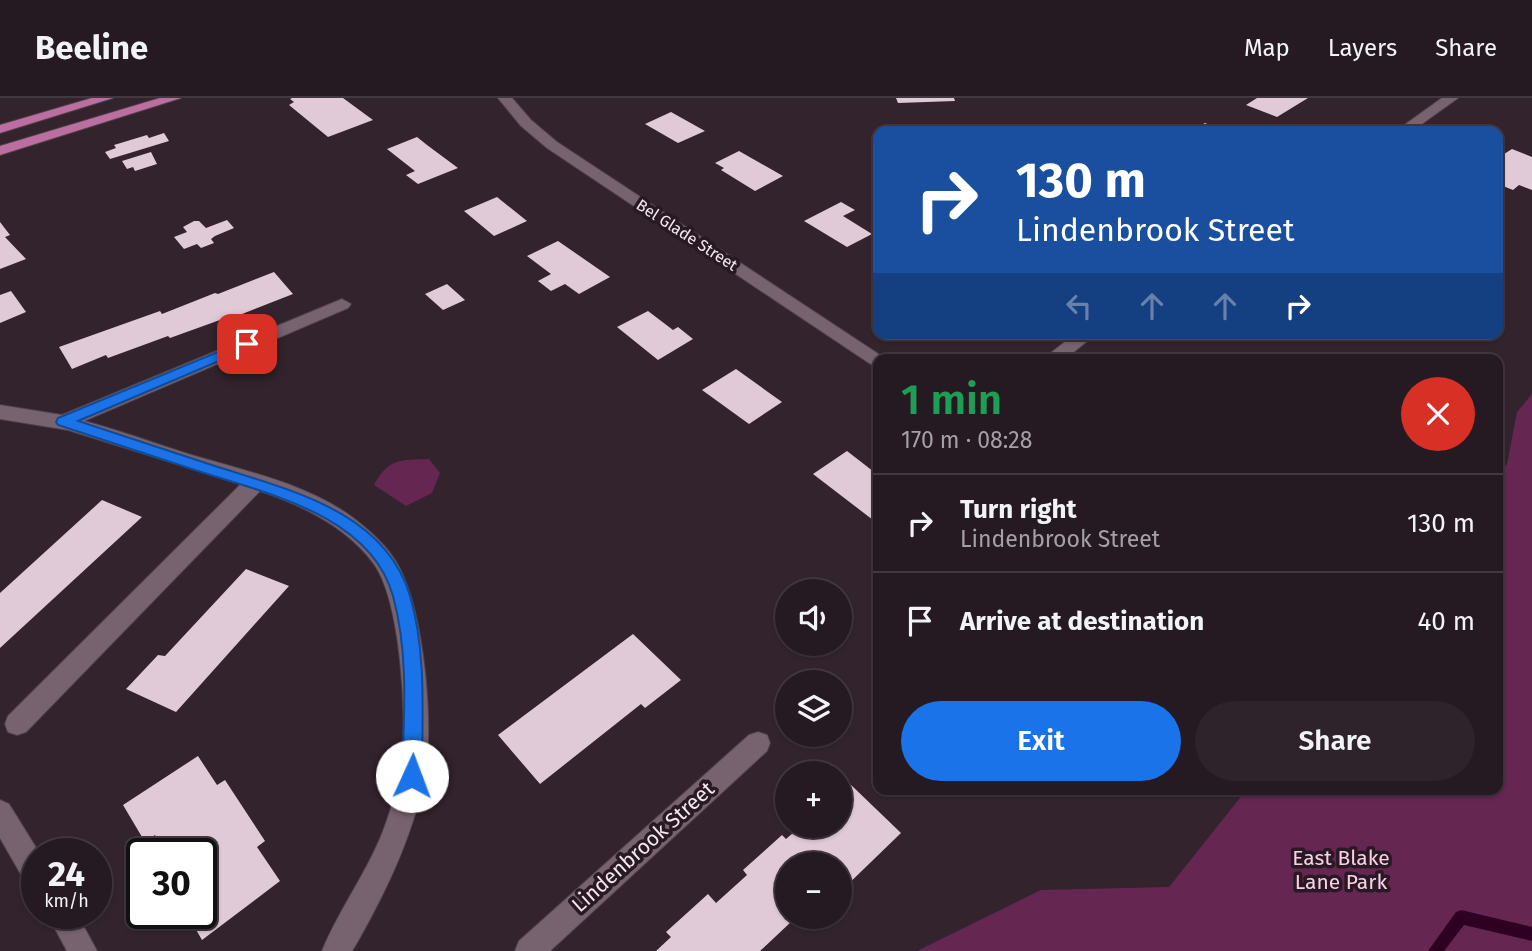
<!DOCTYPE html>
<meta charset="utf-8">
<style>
:root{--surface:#261a22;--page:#2e232a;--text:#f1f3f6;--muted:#a4a1a5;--line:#423840;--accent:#1a73e8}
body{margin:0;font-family:"Fira Sans",sans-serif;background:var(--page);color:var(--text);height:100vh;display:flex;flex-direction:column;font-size:26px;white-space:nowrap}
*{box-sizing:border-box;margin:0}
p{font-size:23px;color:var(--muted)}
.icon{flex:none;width:38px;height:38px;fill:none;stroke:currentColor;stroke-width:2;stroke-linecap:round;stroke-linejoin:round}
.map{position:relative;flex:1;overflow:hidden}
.drawer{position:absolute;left:873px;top:256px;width:630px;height:441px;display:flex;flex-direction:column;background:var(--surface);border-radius:14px;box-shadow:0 2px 5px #0004,0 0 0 2px var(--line)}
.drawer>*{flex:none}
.banner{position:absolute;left:873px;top:28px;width:630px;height:214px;border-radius:14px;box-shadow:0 2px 5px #0004,0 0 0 2px var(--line);background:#1a4fa0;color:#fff;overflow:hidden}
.fabs{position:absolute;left:775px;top:481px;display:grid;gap:14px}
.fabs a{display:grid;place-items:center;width:77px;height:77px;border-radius:50%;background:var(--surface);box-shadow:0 2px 5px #0004,0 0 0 2px var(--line);font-size:35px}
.speed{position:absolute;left:21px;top:740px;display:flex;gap:14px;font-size:35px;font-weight:700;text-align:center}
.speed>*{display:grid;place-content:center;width:91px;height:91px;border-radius:50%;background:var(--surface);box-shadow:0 2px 5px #0004,0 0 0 2px var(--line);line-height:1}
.speed small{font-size:18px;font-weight:400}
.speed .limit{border:4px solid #111;border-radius:10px;background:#fff;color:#111}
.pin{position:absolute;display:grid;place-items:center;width:60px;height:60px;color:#fff;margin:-30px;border-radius:14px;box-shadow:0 4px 10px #0006}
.me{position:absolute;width:77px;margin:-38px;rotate:2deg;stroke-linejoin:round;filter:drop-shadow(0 0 5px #0008)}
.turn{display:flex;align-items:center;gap:24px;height:147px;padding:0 28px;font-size:32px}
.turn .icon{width:91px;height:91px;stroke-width:2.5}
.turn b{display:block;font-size:49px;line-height:60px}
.lanes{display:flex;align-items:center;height:66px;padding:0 28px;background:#0003;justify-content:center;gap:35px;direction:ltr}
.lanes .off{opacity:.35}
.round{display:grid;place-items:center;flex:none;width:74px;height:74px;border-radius:37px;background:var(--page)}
.overview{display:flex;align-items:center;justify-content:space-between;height:119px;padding:0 28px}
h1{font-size:42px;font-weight:600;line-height:52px;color:#1e9e55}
.cta{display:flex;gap:14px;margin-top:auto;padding:14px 28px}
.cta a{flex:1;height:80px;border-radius:42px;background:var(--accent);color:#fff;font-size:28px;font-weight:600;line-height:80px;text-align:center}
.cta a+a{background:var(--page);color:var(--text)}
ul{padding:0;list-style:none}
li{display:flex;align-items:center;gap:21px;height:98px;padding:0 28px;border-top:2px solid var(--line)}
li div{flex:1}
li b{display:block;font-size:26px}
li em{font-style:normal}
header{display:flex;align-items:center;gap:42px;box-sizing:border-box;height:98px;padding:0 35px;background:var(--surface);border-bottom:2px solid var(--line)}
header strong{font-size:33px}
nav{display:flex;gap:38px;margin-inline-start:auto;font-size:24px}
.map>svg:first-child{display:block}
.green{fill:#652651}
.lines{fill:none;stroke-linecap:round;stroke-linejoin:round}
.stream{fill:#2e0021;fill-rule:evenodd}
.building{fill:#e0cad7}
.minor-casing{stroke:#4e4149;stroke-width:2}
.major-casing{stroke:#4e4149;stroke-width:2}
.minor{fill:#77636f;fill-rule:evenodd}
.major{fill:#bd6ea1;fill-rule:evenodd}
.route{fill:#1a73e8;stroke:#114b97;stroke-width:2}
.labels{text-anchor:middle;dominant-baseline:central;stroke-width:7;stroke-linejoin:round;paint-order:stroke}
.far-street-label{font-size:16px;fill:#f3e8ee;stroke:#291923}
.near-street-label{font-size:21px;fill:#f3e8ee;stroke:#291923}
.near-park-label{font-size:21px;fill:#fad0e9;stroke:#291923}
</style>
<header>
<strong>Beeline</strong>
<nav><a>Map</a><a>Layers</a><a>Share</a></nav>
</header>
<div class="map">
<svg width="1532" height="853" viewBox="0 0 1532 853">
<rect width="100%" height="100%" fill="#33232d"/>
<g class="green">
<path d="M1532,296V853H917L1041,792L1169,789L1247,691H1498V377L1507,366L1517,314Z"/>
<path d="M429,361L440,375L432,395L406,408L374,387C388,360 401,362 429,361Z"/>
</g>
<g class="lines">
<path class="stream" d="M1461,812L1532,829V843L1464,827L1444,853H1428L1456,814Z"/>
</g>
<g class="building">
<path d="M343,0L373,22L328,39L289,7L294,4L290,1L292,0Z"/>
<path d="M896,0H954L955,3L898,5Z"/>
<path d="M1257,0H1308L1277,19L1246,7Z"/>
<path d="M671,14L705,33L678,45L645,26Z"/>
<path d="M1205,25L1222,33H1191Z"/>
<path d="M164,35L169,43L110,61L105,54L116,50L114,47L147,37L149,40Z"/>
<path d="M417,39L427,47L458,70L418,86L406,77L415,73L387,51Z"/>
<path d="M1512,51L1532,59V92L1519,87L1513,92L1498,86V54L1504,56Z"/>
<path d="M739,53L783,78L755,93L721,72L724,70L715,65Z"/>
<path d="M151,54L157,66L135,73L133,69L127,71L122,63Z"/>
<path d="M497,99L527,123L494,138L464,113Z"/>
<path d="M841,104L855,112L843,118L872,136L847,149L804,123Z"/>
<path d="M227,122L234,130L215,138L211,141L214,145L201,150L197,146L184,151L174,139L187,134L183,129L194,123H199L206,130Z"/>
<path d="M0,124L10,137L5,139L26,161L0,171Z"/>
<path d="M558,143L610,179L579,196L565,186L551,193L538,183L551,176L527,158Z"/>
<path d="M274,174L293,196L232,220L231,218L170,240L168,238L108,260L106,257L72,271L59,249L160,213L162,216L215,195L218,196Z"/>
<path d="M447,186L465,202L443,212L425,196Z"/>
<path d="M11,193L26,214L0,225V197Z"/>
<path d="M648,213L673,232L678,229L693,241L658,262L617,229Z"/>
<path d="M736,271L782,304L749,326L702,292Z"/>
<path d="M847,353L878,377V418L873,422L813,376Z"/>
<path d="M102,402L142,419L0,550V495Z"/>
<path d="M246,471L289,488L176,614L126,591L158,557L165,558Z"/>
<path d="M633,536L681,582L645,610L641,606L540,686L498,637Z"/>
<path d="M198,658L217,687L225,682L265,743L257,749L280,783L202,842L187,816H201V756H166L155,737L145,744L123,707Z"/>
<path d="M849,685L901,735L840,794V766H788V819H807L797,829L792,823L760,853H656L671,839L666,834L708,796L716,805L747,777L743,772L782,737L786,741L801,728H840V693Z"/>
</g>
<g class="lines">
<g class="minor-casing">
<g id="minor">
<path d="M498,0H512L531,22L557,44L886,261H878V269L872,267L547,50L521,28Z"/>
<path d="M1442,0H1458L1412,33H1396Z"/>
<path d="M342,201L351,206L348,210L84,323C118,332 151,344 185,355C241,372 303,384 352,419C370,433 388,448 399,469C424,517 435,629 424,682C412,739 387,792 358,843L352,853H322C340,809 370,771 386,725C393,705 399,685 402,664C407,618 401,504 374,466C347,429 302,407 260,393L26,634L17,637L8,634L5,626L8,618L241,386L68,332L0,321V307L62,317Z"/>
<path d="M1075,236H1096L1065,261H1043Z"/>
<path d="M758,634L767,637L770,645L767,653L550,853H515L519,843L749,637Z"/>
<path d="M0,702L9,706L40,756H37V790L27,787L0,740Z"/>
<path d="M47,816H77L97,853H67Z"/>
</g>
</g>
<g class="major-casing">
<g id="major">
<path d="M92,0H113L0,35V27Z"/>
<path d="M160,0H181L0,57V48Z"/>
</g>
</g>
<use href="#minor" class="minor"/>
<use href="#major" class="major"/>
</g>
<path class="route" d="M247,242L254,246L252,249L78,323C124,338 169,353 215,368C289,392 385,413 410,498C427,556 422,619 422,678L419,684L412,687L405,684L402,678C404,619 409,556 393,498C370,416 264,395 195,372C149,357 104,342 58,327L56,324L58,320Z"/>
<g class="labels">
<g class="far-street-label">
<text transform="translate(687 137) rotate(33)">Bel Glade Street</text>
</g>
<g class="near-street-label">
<text transform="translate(643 749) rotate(-42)">Lindenbrook Street</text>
</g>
<g class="near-park-label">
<text x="1341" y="760">East Blake<tspan x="1341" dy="24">Lane Park</tspan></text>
</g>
</g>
</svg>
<div class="fabs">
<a><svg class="icon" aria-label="sound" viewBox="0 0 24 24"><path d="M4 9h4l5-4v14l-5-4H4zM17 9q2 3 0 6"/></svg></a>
<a><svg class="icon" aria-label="layers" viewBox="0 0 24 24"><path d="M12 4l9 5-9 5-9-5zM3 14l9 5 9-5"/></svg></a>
<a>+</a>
<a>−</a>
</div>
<div class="speed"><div>24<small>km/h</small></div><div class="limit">30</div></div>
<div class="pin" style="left:247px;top:246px;background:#d93025"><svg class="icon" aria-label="arrive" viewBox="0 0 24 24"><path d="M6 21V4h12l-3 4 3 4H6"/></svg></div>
<svg class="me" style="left:412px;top:678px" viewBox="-20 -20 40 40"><circle r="19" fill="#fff"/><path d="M0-13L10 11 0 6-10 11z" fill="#1a73e8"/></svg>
<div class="banner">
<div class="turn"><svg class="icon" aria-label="right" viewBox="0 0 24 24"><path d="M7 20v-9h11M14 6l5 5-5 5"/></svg><div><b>130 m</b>Lindenbrook Street</div></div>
<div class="lanes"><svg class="icon off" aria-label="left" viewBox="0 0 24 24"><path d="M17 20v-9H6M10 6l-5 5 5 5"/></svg><svg class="icon off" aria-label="ahead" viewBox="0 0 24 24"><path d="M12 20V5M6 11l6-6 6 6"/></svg><svg class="icon off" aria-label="ahead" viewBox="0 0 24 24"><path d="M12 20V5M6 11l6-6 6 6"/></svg><svg class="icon" aria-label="right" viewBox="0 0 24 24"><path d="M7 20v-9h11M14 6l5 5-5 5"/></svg></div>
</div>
<section class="drawer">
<div class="overview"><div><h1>1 min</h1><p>170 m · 08:28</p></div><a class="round" style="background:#d93025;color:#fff"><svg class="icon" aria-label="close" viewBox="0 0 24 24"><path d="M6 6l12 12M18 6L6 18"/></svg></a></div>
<ul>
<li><svg class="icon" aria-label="right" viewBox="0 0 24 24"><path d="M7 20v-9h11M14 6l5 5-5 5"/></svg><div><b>Turn right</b><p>Lindenbrook Street</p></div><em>130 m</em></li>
<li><svg class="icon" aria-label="arrive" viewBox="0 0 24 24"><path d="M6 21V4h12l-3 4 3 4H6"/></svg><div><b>Arrive at destination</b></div><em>40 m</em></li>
</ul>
<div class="cta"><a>Exit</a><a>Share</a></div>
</section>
</div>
